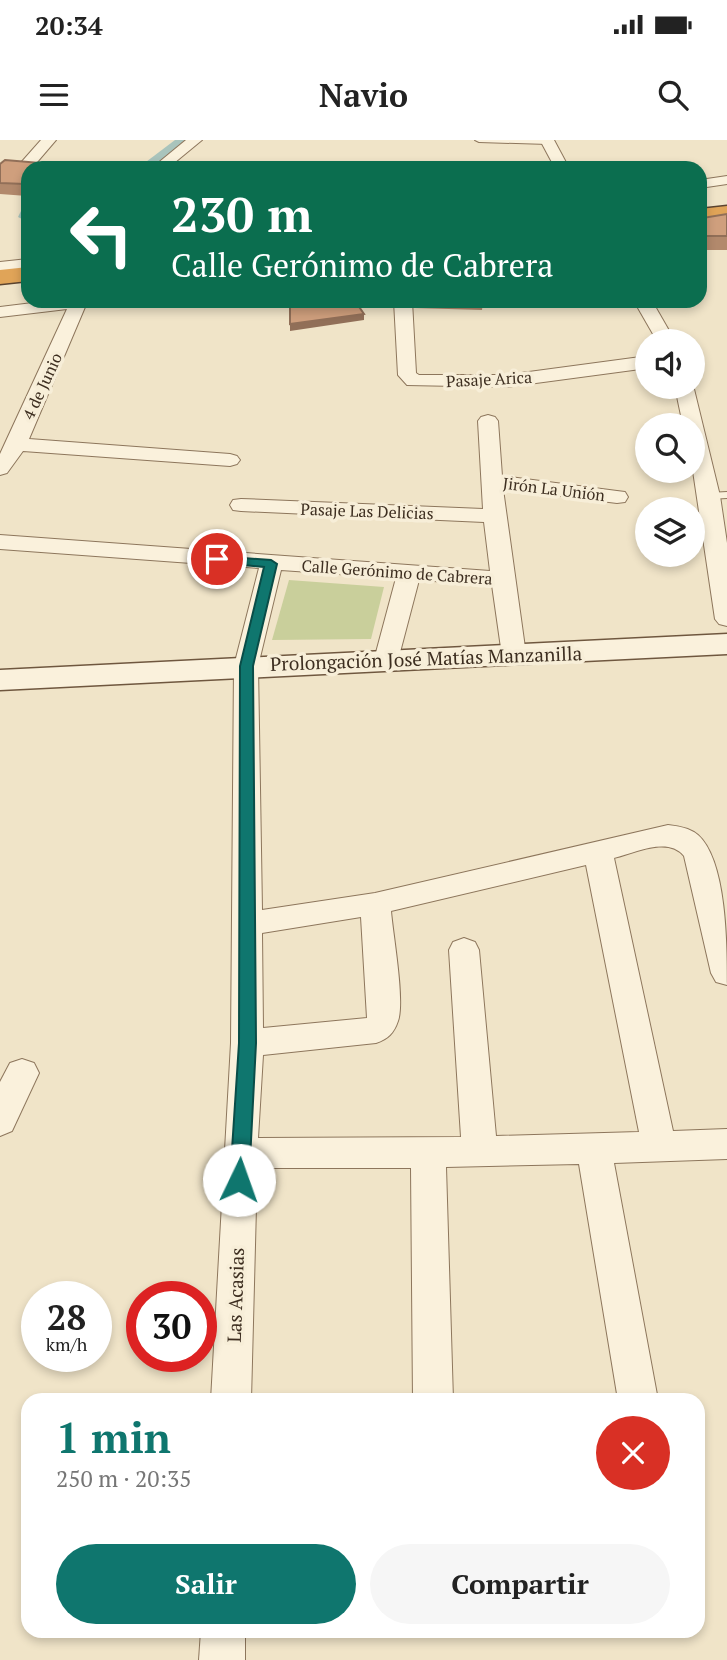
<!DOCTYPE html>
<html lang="es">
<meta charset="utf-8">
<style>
:root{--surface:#fff;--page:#f6f6f6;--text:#222;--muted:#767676;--accent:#0f766e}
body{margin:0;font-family:"PT Serif",serif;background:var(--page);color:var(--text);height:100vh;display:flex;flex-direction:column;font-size:26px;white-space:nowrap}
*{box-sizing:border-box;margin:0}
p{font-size:23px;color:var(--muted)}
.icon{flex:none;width:38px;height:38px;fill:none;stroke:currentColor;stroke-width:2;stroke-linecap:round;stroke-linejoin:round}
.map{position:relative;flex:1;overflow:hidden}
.details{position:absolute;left:21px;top:1253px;width:684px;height:245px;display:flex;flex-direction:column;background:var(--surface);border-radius:21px;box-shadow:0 4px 10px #0003}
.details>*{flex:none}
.top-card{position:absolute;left:21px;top:21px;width:686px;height:147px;border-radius:21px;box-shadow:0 4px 10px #0003;background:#0b6e4f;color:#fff;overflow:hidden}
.controls{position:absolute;left:635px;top:189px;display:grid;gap:14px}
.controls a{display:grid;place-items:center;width:70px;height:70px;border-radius:50%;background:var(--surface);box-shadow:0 4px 10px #0003;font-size:35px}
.speed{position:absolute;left:21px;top:1141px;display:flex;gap:14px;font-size:35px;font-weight:700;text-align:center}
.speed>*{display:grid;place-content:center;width:91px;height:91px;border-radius:50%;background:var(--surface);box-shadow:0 4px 10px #0003;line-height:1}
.speed small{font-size:18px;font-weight:400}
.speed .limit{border:10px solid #d22;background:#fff;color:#111}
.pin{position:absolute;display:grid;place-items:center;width:60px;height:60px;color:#fff;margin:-30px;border:4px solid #fff;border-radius:50%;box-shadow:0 2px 7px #0007}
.me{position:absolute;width:77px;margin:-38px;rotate:3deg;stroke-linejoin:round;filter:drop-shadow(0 0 5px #0008)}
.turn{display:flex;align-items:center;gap:24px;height:147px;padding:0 35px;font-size:32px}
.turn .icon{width:91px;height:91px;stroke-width:2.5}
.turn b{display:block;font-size:49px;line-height:60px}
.round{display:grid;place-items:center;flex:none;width:74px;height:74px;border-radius:37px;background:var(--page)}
.headline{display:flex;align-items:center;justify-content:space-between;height:119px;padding:0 35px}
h1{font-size:42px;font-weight:700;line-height:52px;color:var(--accent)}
.cta{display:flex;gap:14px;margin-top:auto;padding:14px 35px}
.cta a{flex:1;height:80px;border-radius:42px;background:var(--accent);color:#fff;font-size:28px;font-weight:700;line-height:80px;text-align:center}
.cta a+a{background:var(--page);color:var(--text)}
.status{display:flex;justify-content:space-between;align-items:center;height:49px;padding:0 35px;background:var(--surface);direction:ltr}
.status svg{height:19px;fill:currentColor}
header{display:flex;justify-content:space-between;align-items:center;height:91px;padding:0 35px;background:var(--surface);font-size:32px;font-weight:700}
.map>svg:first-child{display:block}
.green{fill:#c9cf9b}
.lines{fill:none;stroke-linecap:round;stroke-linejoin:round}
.canal{fill:#a9c4bc;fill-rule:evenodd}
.lane-casing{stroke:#8d765c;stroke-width:2}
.street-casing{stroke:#8d765c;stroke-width:2}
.secondary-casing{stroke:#6f573f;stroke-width:3}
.highway-casing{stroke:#5b4430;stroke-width:3}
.lane{fill:#faf1dc;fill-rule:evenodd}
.street{fill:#faf1dc;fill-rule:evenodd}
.secondary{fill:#faf1dc;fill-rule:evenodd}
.highway{fill:#e0a458;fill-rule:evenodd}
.wall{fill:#b2896c}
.shaded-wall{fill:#916f58}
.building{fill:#cf9f7d;stroke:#916f58;stroke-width:2}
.route{fill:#0f766e;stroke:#0a4d48;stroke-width:2}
.labels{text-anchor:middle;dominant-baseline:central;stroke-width:7;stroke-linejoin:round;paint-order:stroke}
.far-street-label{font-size:16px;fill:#3d2e20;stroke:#f7eed8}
.street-label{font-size:19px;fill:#3d2e20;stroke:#f7eed8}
</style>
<div class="status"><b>20:34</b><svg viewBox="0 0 49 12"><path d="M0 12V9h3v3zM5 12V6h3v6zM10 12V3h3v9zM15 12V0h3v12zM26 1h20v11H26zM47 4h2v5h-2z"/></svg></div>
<header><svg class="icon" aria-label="menu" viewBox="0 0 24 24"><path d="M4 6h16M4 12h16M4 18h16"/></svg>Navio<svg class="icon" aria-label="search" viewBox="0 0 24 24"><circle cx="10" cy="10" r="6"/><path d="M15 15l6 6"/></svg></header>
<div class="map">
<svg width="727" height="1520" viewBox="0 0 727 1520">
<rect width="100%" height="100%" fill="#f0e4c8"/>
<path class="green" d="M289,440L384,447L371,499L272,500Z"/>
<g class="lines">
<g class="canal">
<path d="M175,0H190L158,28H138Z"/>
<path d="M28,66V82L18,77L23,67Z"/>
</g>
<g class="lane-casing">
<g id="lane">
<path d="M475,0H549L552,2L548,4L479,2Z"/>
<path d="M727,352V358L709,359L703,356L709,353Z"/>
</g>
</g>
<g class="street-casing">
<g id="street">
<path d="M41,0H56L32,28H28V32H18L16,29L18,26Z"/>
<path d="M186,0H202L168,28H152Z"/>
<path d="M540,0H554L569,28H555Z"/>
<path d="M727,36V44L700,48V40Z"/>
<path d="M28,119V129L0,132V122Z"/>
<path d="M49,161H102L99,165L85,167L29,299L230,314L237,316L240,320L237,324L230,326L23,311L7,333L0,335V314L67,169L0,177V167Z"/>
<path d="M394,161H412L416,233L419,235H507L648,216V228L507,247L407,245L398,235Z"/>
<path d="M634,161H652L675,201H657Z"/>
<path d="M693,245L720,356L727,403V486L719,484L715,479L693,331V285H683L675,247Z"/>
<path d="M488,275L495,277L498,281L502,336L617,351L625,352L628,357L625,362L617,363L503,349L526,515L523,520L514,523L505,520L502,515L492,445L419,440L398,520L395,525L386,528L377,525L374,520L396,438L281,430L258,526L262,770L375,753L668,685C678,686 690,688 698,695C727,721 727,807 727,845L716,842L711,833L684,716C668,696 635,713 614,718L673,991L727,989V1019L614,1023L658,1260H618L579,1024L446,1027L453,1260H413L411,1028H257L251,1260H211L231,903L234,526L259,428L0,409V395L490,431L484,382L241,371L233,370L230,365L233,360L241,359L483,369L478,281L481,277ZM586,725L639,992L496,996L479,810L475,802L464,798L453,802L449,810L461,997L258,998L263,915L376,903C388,899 394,893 398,881C405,861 393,795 391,771ZM361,777L367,878L263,888L262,793Z"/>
<path d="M22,919L34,923L39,933L12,991L0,996V942L10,923Z"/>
<path d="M201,1491H245V1520H199Z"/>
</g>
</g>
<g class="secondary-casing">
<path id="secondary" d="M727,494V514L0,550V530Z"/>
</g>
<g class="highway-casing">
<g id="highway">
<path d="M727,66V78L700,81V69Z"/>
<path d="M28,127V141L0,144V130Z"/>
</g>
</g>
<use href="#lane" class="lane"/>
<use href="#street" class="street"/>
<use href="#secondary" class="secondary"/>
<use href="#highway" class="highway"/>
</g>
<g class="wall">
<path d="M41,23L42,28H28V55L27,56L0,54V24Z"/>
<path d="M727,74V110H700V75L703,78Z"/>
<path d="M414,161H483L482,170L415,168Z"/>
</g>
<g class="shaded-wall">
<path d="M28,40V55L27,56L25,44Z"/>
<path d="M354,161H380V162L354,166Z"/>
<path d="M364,174V180L290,191V184Z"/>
</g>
<g class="building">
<path d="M5,20L41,23L37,28H28V40L25,44L0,43V24Z"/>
<path d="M727,74V96H700V75L703,78Z"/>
<path d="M306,161H355L364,174L290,184V164Z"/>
</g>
<path class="route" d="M217,416L271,420L277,424L253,526L256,903L249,1040L246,1046L239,1049L232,1046L230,1040L239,903L240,526L264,427L212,422L211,419Z"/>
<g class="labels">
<g class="far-street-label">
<text transform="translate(489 239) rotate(-3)">Pasaje Arica</text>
<text transform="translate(42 246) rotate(-65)">4 de Junio</text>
<text transform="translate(554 349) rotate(7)">Jirón La Unión</text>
<text transform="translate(367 371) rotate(2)">Pasaje Las Delicias</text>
<text transform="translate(397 432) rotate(4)">Calle Gerónimo de Cabrera</text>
</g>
<g class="street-label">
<text transform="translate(426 518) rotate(-2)">Prolongación José Matías Manzanilla</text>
<text transform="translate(235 1155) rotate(-88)">Las Acasias</text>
</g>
</g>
</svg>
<div class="controls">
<a><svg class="icon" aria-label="sound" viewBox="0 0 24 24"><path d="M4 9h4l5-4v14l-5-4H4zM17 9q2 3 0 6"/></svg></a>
<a><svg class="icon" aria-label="search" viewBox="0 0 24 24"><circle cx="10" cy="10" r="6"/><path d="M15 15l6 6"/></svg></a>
<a><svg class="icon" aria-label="layers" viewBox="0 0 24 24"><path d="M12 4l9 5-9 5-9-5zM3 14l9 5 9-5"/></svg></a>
</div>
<div class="speed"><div>28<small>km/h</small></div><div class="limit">30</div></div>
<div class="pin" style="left:217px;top:419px;background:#d93025"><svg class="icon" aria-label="arrive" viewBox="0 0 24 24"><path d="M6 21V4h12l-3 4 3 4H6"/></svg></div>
<svg class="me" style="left:239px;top:1040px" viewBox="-20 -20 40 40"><circle r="19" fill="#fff"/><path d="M0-13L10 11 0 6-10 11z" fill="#0f766e"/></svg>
<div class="top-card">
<div class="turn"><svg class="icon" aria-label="left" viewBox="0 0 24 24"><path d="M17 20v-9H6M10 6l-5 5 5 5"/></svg><div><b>230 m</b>Calle Gerónimo de Cabrera</div></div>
</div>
<section class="details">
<div class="headline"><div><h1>1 min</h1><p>250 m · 20:35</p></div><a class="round" style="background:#d93025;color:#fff"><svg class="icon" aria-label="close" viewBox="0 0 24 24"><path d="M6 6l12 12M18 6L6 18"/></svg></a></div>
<div class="cta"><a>Salir</a><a>Compartir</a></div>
</section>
</div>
